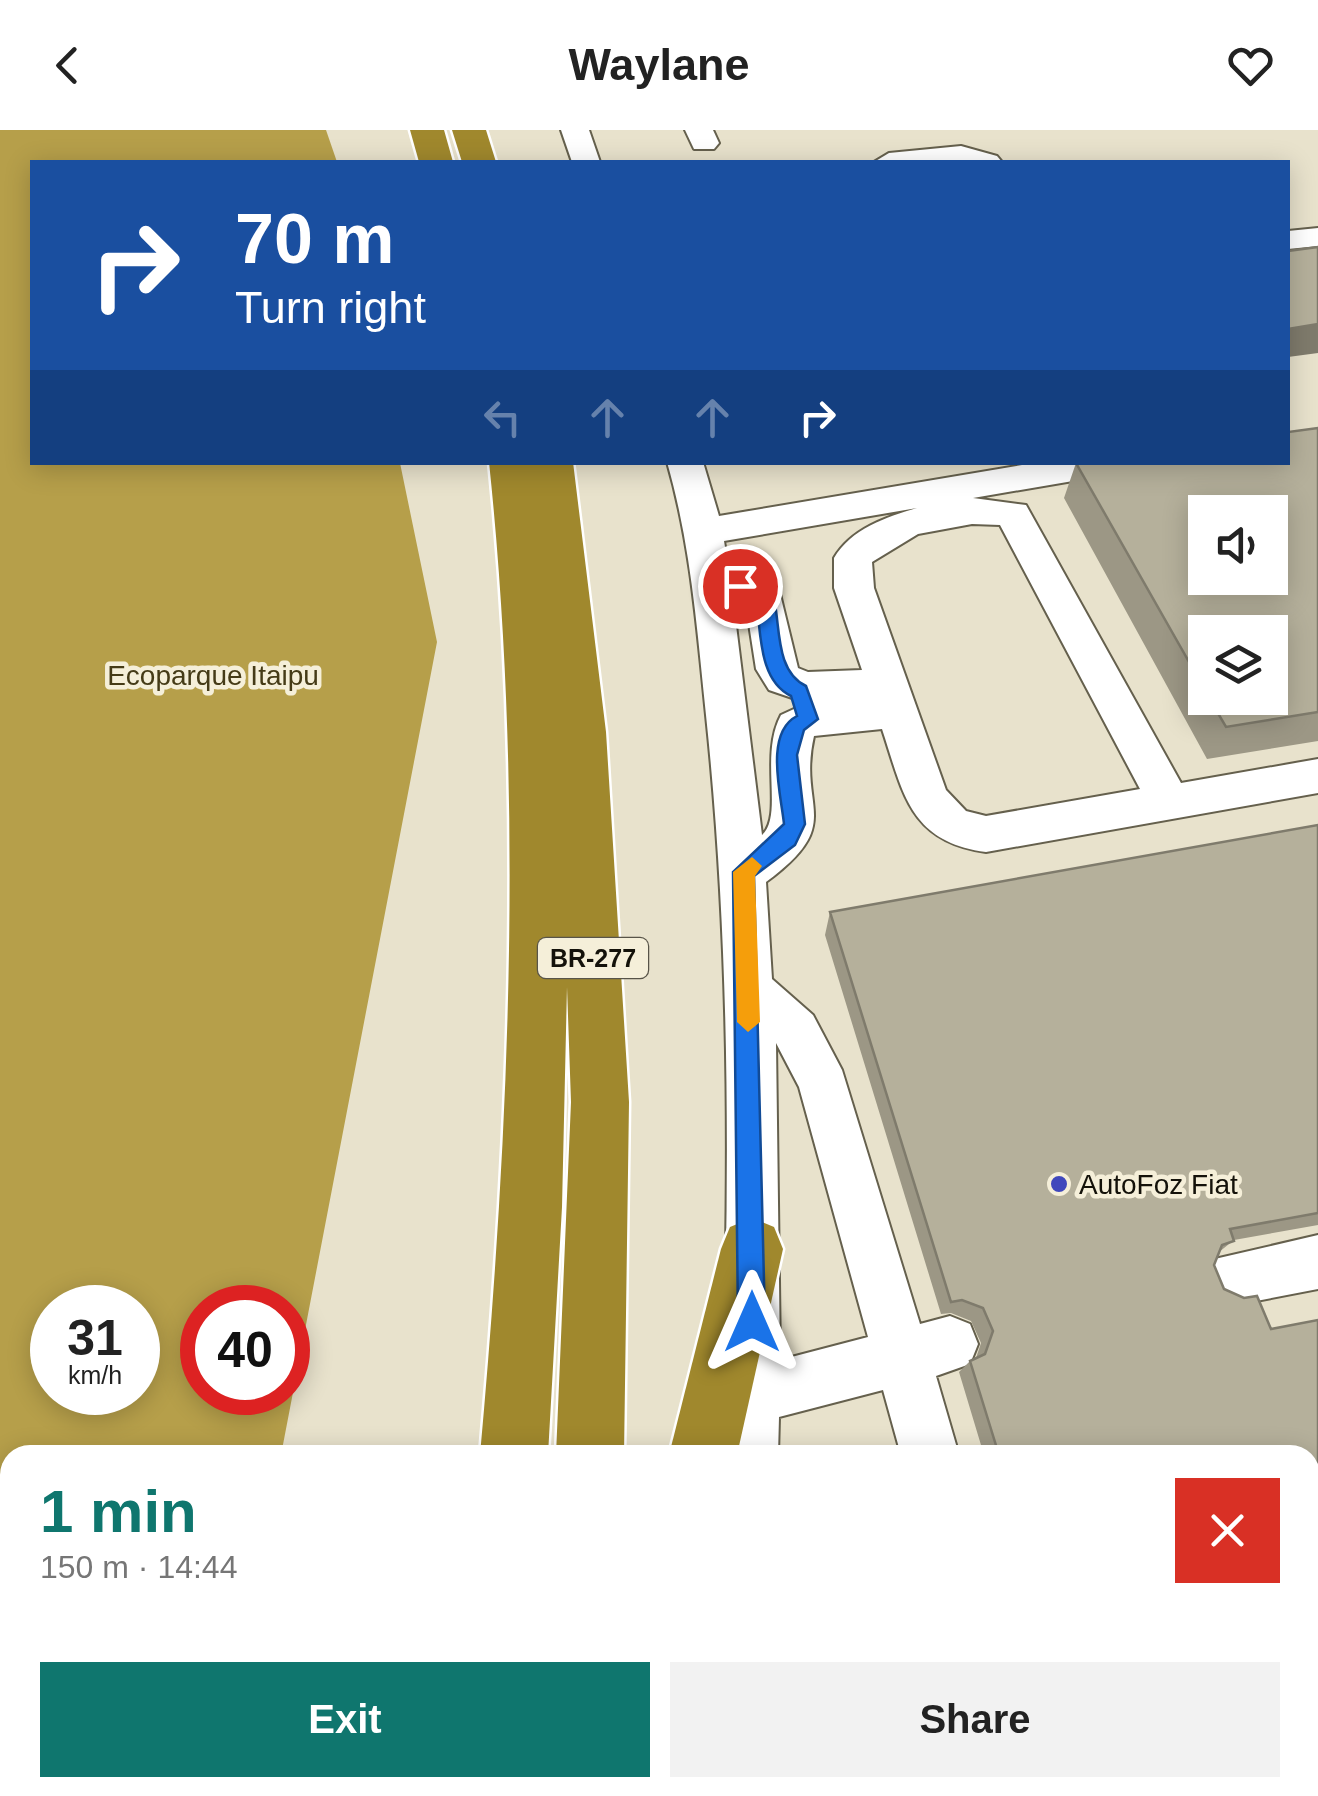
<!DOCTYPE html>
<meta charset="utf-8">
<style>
:root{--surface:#fff;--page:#f2f2f2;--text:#222;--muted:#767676;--accent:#0f766e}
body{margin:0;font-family:Arial,sans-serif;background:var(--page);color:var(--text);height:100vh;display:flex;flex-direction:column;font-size:38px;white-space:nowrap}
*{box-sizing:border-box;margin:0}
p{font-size:32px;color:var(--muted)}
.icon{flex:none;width:55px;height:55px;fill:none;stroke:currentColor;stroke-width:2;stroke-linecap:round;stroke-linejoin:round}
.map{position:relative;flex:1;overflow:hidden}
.panel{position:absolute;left:0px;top:1315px;width:1320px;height:352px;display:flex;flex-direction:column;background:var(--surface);border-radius:30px 30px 0 0;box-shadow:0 5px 25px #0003}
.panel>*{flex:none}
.guide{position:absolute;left:30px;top:30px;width:1260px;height:305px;border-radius:0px;box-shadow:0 5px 25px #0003;background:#1a4fa0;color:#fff;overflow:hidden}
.controls{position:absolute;left:1188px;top:365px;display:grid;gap:20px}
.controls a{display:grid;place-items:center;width:100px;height:100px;border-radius:0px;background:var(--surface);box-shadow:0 5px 25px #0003;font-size:50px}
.speed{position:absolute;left:30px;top:1155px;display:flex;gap:20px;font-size:50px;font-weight:700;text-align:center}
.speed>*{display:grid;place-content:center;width:130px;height:130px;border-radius:50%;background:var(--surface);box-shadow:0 5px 25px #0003;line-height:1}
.speed small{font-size:25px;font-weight:400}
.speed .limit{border:15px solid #d22;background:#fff;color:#111}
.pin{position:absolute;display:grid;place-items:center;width:85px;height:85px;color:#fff;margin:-42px;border:5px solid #fff;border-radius:50%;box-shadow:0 2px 10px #0007}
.me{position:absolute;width:110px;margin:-55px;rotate:0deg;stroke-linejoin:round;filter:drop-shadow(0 0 8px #0008)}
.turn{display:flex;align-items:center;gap:35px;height:210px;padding:0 40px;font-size:45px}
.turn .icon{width:130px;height:130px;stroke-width:2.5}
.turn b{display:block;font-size:70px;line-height:85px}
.lanes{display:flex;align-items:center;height:95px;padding:0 40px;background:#0003;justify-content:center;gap:50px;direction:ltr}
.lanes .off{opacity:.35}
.round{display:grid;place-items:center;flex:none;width:105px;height:105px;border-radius:0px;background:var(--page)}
.overview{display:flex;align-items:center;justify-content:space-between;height:170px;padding:0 40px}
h1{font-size:60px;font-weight:700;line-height:75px;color:var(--accent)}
.primary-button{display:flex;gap:20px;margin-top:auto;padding:20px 40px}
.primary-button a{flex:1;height:115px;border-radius:0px;background:var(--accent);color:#fff;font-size:40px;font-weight:700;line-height:115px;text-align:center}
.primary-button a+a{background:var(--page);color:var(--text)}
header{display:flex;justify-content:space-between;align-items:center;height:130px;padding:0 40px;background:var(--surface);font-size:45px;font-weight:700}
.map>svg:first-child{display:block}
.forest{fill:#b69f4a;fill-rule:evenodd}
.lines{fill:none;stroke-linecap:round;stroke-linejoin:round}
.minor-casing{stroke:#65604d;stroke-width:4}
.highway-casing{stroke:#fff;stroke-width:5}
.minor{fill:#fff;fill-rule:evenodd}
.highway{fill:#a0882d;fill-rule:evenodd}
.wall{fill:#9c9785;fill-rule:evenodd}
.shaded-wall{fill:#7f7b6c}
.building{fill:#b5b09b;stroke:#7f7b6c;stroke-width:2.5;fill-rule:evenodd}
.route{fill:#1a73e8;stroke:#114b97;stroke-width:2.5}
.slow{fill:#f59e0b}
.poi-dot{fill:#4048bc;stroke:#f5efd9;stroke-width:4}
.labels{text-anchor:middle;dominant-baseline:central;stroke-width:9;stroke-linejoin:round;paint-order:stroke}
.shield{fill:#f5efd9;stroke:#585448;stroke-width:2.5}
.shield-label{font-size:25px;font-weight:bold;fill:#14120a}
.park-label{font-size:28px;fill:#453b17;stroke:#f5efd9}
.poi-label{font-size:28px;fill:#14120a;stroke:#f5efd9;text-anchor:start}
</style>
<header><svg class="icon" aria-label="back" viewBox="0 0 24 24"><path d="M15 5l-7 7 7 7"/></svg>Waylane<svg class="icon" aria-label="heart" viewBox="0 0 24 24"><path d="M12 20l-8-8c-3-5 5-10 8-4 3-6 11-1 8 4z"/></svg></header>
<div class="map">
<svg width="1318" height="1666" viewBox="0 0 1318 1666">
<rect width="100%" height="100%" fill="#e8e2cc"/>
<path class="forest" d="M0,0H326L337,32H32V332L400,333L437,512L281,1325H10V1658H218L216,1666H0ZM52,1178H138V1262H52ZM202,1178H288V1262H202Z"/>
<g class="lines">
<g class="minor-casing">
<g id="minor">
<path d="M561,0H589L600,32H572Z"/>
<path d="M685,0H713L719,13L714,19H694Z"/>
<path d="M961,16L997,26L1002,32H874L889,23Z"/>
<path d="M1318,98V116L1288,119V101Z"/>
<path d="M667,332H703L719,386L1040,332H1132L1127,340L1114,344L973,368L1026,375L1181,653L1318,629V663L986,722C909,712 903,662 882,599L814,606C797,680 847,692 766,752L772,849L813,885L842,940L920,1194L950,1186L970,1194L978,1214L970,1234L936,1246L959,1325H901L883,1260L779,1287L778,1325H720C730,1078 732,831 706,585C697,499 691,415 667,332ZM917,378C886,387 851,399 834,428V458L862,540L808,542L798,538L780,464L754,446L729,441L724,411ZM972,394L1000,395L1140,659L986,686L966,681L946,660L874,458L872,432L918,404ZM733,471L747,481L756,539L769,560L807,573L781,585C759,626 784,685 762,705ZM776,913L799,957L868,1207L780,1230Z"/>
<path d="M1318,1105V1159L1225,1177L1206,1169L1198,1150L1206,1131Z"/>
<path d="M1318,1373V1433L1310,1435V1375Z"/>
<rect x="705" y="1658" width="66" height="8"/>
<path d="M923,1658H989L990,1666H924Z"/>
</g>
</g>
<g class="highway-casing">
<g id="highway">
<path d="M410,0H444L453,32H419Z"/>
<path d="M452,0H486L496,32H462Z"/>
<path d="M489,332H573L606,602L629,972L624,1325H556L571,972L567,857L562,1077L548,1325H480C510,993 524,665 489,332Z"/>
<path d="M752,1088L774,1097L783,1119L737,1325H669L721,1119L730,1097Z"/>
<path d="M447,1658H523L522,1666H446Z"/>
<path d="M528,1658H665L663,1666H527Z"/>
</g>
</g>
<use href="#minor" class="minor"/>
<use href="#highway" class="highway"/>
</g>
<g class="wall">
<path d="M1318,298V611L1207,629L1064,368L1076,333ZM1205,502L1270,568H1205Z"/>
<path d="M1318,695V1095L1234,1110L1219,1122L1214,1135L1224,1159L1310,1325H984L959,1242L970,1231L976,1228L981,1213L971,1191L951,1183L941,1184L825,805L830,782Z"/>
<path d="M993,1658H1310L1318,1666H995Z"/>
</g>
<path class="shaded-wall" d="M1318,194V223L1288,227V199Z"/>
<g class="building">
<path d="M1318,117V194L1288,199V121Z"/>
<path d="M1318,298V582L1226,597L1209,568H1270V502H1205V560L1076,333L1288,332V302ZM1205,382H1270V448H1205Z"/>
<path d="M1318,695V1083L1230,1099L1234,1111L1222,1115L1214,1135L1224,1159L1244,1168L1257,1166L1271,1199L1318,1190V1382L1310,1383V1325H999L970,1231L985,1224L993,1201L983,1178L962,1170L951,1172L830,782Z"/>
<path d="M1310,1453H1312L1318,1467V1666H1012L1010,1658H1310Z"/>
</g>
<path class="route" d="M740,450L775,474C780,502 777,542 806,556L818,589L804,600L797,625L805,694L795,715L754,746L765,1192L761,1201L752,1205L742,1201L738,1192L733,742L784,694C781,664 764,603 797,586L791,566C760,551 761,507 757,477L731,456Z"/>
<path class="slow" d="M752,727L762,736L755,746L760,892L748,902L737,892L733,742Z"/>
<circle class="poi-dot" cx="1059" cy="1054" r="10"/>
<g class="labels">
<rect class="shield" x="538" y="808" width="110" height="40" rx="8"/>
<g class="shield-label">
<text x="593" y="828">BR-277</text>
</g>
<g class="park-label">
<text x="213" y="545">Ecoparque Itaipu</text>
</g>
<g class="poi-label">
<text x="1079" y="1054">AutoFoz Fiat</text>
</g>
</g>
</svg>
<div class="controls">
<a><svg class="icon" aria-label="sound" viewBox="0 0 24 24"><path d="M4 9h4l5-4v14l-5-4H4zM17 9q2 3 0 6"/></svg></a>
<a><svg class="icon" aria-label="layers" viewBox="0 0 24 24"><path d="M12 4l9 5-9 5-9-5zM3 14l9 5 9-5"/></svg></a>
</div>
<div class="speed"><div>31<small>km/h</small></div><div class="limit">40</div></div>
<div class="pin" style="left:740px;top:456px;background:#d93025"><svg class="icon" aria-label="arrive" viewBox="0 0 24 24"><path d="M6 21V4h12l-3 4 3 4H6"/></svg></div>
<svg class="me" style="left:752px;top:1192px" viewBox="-20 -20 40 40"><path d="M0-17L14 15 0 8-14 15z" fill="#1a73e8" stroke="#fff" stroke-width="4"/></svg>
<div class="guide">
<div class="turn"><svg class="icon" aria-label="right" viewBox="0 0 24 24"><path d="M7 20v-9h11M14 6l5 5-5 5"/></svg><div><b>70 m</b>Turn right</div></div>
<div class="lanes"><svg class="icon off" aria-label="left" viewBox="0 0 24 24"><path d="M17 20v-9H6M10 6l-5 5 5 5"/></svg><svg class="icon off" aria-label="ahead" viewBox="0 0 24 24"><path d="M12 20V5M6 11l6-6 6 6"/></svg><svg class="icon off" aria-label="ahead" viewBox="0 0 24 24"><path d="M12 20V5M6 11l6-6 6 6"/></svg><svg class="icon" aria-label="right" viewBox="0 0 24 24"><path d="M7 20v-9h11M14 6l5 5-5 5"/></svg></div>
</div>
<section class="panel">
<div class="overview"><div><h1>1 min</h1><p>150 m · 14:44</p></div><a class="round" style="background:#d93025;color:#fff"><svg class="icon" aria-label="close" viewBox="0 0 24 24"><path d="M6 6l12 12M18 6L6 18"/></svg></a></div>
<div class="primary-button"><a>Exit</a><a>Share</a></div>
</section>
</div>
